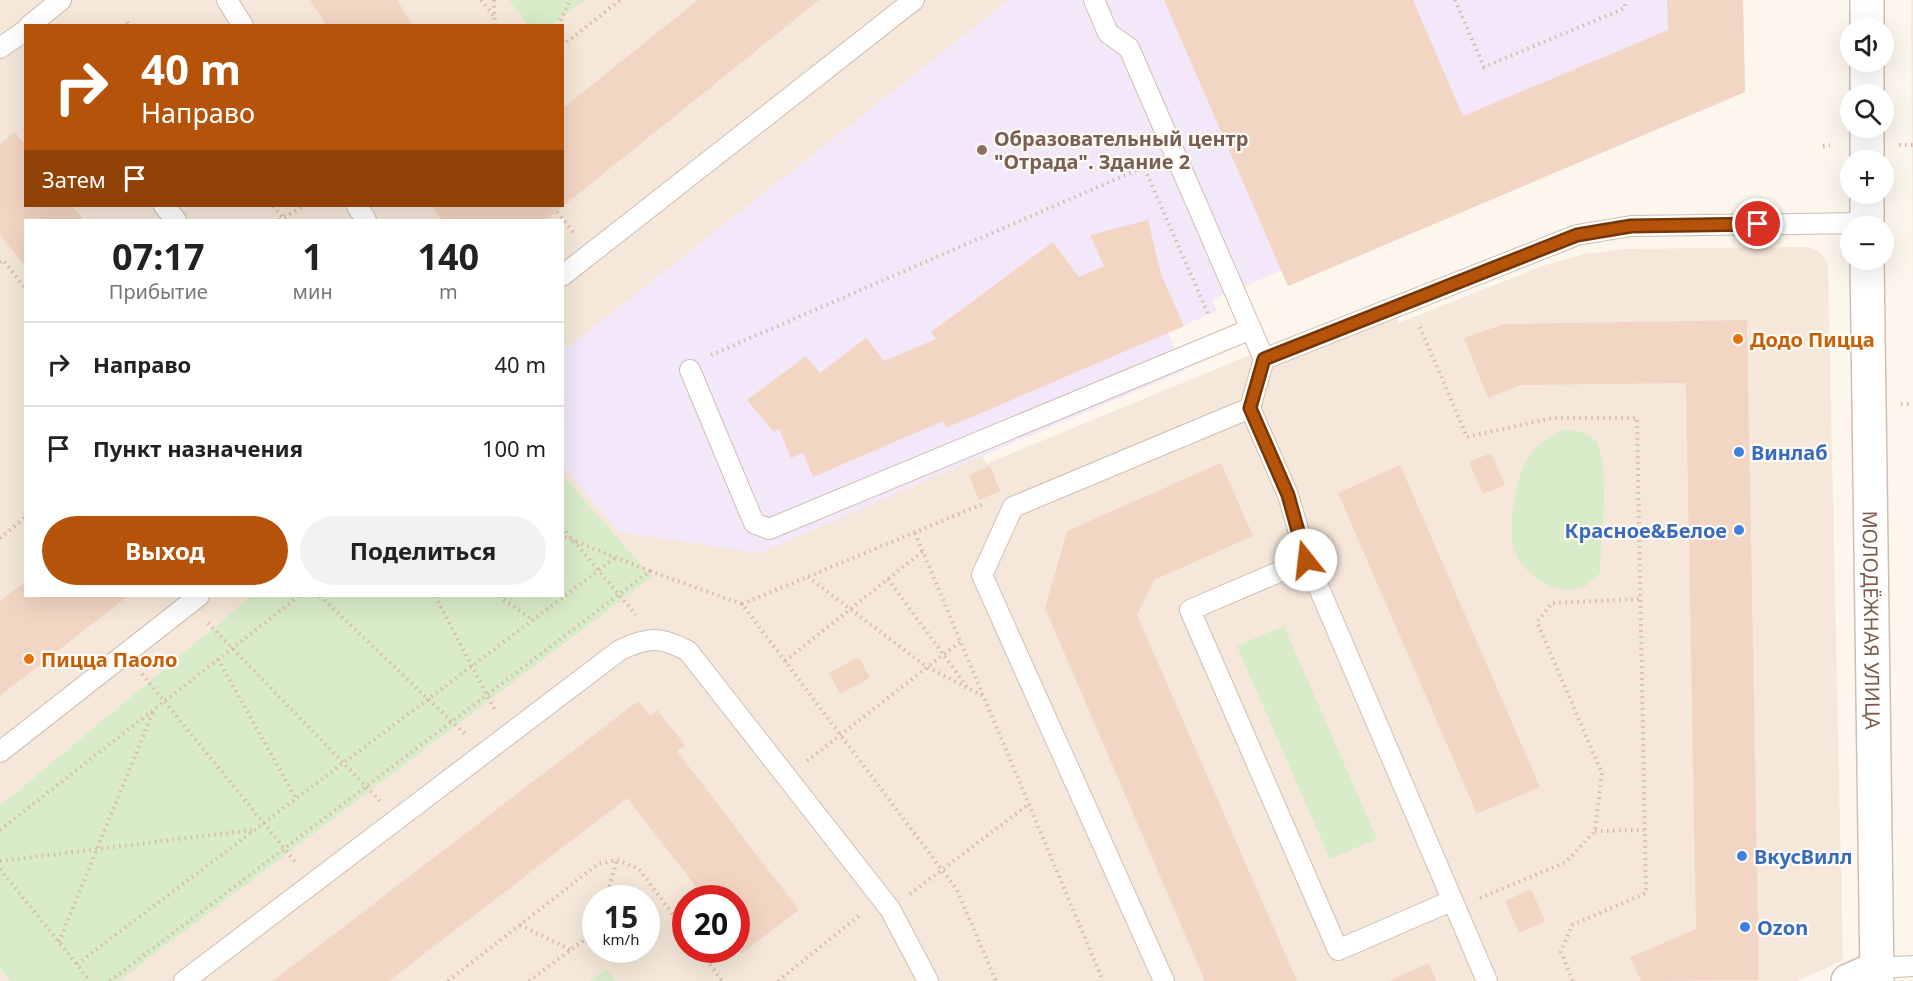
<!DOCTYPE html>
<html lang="ru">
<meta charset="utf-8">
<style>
:root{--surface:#fff;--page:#f2f2f2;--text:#222;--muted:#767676;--line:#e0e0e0;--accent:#b45309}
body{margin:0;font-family:"Noto Sans",sans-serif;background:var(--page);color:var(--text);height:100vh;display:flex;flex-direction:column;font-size:22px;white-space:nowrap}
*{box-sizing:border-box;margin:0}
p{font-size:20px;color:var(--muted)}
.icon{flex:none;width:33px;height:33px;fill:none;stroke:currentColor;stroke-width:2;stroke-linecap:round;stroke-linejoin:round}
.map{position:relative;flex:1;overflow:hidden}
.drawer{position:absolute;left:24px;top:219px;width:540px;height:378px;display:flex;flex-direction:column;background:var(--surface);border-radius:0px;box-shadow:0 6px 24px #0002}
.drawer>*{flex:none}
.hud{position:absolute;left:24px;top:24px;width:540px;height:183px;border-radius:0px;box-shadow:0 6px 24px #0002;background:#b45309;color:#fff;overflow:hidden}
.controls{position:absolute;left:1840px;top:18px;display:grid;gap:12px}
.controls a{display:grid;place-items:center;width:54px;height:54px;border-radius:50%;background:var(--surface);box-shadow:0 6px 24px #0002;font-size:30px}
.speed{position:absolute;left:582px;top:885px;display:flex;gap:12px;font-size:30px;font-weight:700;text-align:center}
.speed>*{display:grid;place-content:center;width:78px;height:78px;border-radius:50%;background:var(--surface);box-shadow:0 6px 24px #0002;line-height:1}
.speed small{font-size:15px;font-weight:400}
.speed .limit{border:9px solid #d22;background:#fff;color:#111}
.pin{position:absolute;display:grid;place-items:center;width:51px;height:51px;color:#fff;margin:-26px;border:3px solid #fff;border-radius:50%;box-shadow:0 2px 6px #0007}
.me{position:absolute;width:66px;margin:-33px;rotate:344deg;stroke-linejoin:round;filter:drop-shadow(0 0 4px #0008)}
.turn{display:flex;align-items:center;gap:21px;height:126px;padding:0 18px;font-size:27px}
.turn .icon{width:78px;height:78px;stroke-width:2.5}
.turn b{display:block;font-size:42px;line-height:51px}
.then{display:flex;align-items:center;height:57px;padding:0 18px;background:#0003;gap:12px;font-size:22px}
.eta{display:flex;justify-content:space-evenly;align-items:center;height:102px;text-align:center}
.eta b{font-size:36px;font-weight:700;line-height:42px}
.primary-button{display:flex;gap:12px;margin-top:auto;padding:12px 18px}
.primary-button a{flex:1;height:69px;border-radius:36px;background:var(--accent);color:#fff;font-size:24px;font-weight:700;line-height:69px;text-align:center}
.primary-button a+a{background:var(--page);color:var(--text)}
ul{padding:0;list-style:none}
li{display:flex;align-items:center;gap:18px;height:84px;padding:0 18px;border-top:2px solid var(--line)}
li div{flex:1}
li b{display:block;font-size:22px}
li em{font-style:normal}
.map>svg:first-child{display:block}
.residential{fill:#f5e8da;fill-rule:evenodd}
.education{fill:#f3e8fa}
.green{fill:#d8ecc9}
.building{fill:#f3d5c3}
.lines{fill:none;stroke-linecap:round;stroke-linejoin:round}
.service-casing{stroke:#d1beb0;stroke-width:22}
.minor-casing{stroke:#d1beb0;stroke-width:36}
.tertiary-casing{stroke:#d1beb0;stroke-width:36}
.path{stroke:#d9b8a5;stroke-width:4;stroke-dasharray:1.5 4.5;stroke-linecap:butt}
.service{stroke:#fff;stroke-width:20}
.minor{stroke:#fff;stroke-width:33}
.tertiary{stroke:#fff;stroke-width:33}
.route-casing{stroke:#753606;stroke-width:15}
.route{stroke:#b45309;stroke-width:10}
.education-dot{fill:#8d6e63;stroke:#fffaf3;stroke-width:2}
.food-dot{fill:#e8710a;stroke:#fffaf3;stroke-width:2}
.shop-dot{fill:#3f7fe0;stroke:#fffaf3;stroke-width:2}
.labels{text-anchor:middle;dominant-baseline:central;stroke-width:4.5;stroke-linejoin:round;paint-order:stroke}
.education-label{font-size:20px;font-weight:bold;fill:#785e54;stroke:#fffaf3;text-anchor:start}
.food-label{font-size:20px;font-weight:bold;fill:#c56008;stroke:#fffaf3;text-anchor:start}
.shop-label{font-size:20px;font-weight:bold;fill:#366cbe;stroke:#fffaf3;text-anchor:start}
.street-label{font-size:20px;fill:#7a5c4d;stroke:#fffaf3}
</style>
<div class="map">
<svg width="1913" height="981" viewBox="0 0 1913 981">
<rect width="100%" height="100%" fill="#fdf6ec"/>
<g class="residential">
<path d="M0,0H1009L563,352L562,220H26V596H562L563,466L619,532L982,456L986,464L1388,298L1399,323L1542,266L1584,254L1624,249L1808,247L1818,251L1825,258L1828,267L1843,960L1798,981H0ZM26,26H562V206H26ZM596,898H646V950H596ZM686,898H736V950H686Z"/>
<path d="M1911,0H1913V295Z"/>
</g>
<path class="education" d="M1009,0H1743L1745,92L1288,286L1281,271L1212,300L1217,311L1168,332L1184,371L982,456L760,553L619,532L563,466L562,352Z"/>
<g class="green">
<path d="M509,0H584L552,25L529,26Z"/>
<path d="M1561,430C1573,430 1586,430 1595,440C1611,457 1601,547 1600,573C1595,577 1589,585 1583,587C1555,598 1522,574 1514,549C1510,537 1512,520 1513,508C1519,470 1526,449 1561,430Z"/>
<path d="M563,476L652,577L119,981H11L0,968V806L252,596H562Z"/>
<path d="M1284,626L1377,839L1330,859L1237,646Z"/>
<path d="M606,969L616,981H590Z"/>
</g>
<g class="building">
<path d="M310,0H397L413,26H321L325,23Z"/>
<path d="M698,0H819L546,220H441L432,206H562V109Z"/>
<path d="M1164,0H1413L1463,116L1668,30L1667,0H1743L1745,92L1288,286Z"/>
<path d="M15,132L26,146V206H72L84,220H26V267L0,235V144Z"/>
<path d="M1148,220L1161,274L1184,326L946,428L943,421L813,477L803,453L791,458L779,429L774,432L747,400L806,356L820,373L866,338L884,361L936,339L931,332L1053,242L1079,277L1104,266L1090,235Z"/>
<path d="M1747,320L1759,980L1641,981L1630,957L1696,929L1686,383L1521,385L1488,398L1464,338L1504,324Z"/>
<path d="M1491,453L1505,485L1483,494L1469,462Z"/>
<path d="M1221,463L1253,536L1154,580L1137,615L1297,981H1205L1045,608L1067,531Z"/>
<path d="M1400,465L1540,787L1477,814L1338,493Z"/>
<path d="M990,466L1000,491L979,500L969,475Z"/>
<path d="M26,581V596H128L0,696V601Z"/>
<path d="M859,657L870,678L840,694L829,673Z"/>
<path d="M638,701L650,716L657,710L685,745L677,751L799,910L741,954L736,948V898H705L627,798L389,981H273Z"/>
<path d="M1531,889L1545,921L1519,933L1505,901Z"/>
<path d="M1428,963L1437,981H1389Z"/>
</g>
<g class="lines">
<g class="service-casing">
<g id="service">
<path d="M227,0L243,26"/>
<path d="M1094,0L1108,33L1129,48L1264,359"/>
<path d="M29,26L61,0"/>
<path d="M0,48L26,30"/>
<path d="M164,206L176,220"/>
<path d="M357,206L366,220"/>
<path d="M562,276L914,0"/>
<path d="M690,370L754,523L769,529L1251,329"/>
<path d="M1250,408L1264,359L1577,235L1631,226L1867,223"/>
<path d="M1307,560L1190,610L1338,950L1451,901"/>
<path d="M0,752L199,596"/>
<path d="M1877,968L1913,966"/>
<path d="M184,981L620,650C648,637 660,636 688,651L890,909L928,981"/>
<path d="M1164,981L982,575L1013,507L1250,408L1288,495L1307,560L1487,981"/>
</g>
</g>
<g class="minor-casing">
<path id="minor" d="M1848,981L1877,968"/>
</g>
<g class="tertiary-casing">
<g id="tertiary">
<path d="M1867,0V28"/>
<path d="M1867,62V94"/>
<path d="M1867,160V128"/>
<path d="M1867,226V194"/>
<path id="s1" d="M1867,260L1877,981"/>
</g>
</g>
<g class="path">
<path d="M481,0L494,16"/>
<path d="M494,0L495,26"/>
<path d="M1455,0L1484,67L1625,8V0"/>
<path d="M127,22L130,26"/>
<path d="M558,26L570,0"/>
<path d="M562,46L620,0"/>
<path d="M1899,145H1913"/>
<path d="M1823,146L1830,145"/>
<path d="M273,206L285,220"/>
<path d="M557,212L573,232"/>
<path d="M279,220L304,206"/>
<path d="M0,262L3,260L26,289"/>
<path d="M1420,327L1467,437L1552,418H1637L1646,893L1572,925L1561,952L1573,981"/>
<path d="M711,355L1144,167L1209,316"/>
<path d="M1901,404H1913"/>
<path d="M562,527L636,615"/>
<path d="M915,533L1103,981"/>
<path d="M0,538L26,517"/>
<path d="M650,571L742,604L957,890L996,981"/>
<path d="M808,577L927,667L983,696"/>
<path d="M888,579L967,687"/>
<path d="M320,596L465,734"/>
<path d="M435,596L496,712"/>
<path d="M499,596L533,620"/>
<path d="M742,604L983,504"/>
<path d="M208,623L380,801"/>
<path d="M218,659L296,799"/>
<path d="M785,661L923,551"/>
<path d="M142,674L297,864"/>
<path d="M807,761L961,641"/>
<path d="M0,830L299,596"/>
<path d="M1595,831L1644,830"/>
<path d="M0,861L252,830"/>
<path d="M0,869L90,981"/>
<path d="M910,894L1029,804"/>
<path d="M606,898L617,860"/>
<path d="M1480,898L1566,862L1595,831L1602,773L1537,622L1552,603L1640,599"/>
<path d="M520,925L571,950"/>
<path d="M59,942L153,712"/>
<path d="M699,950L722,981"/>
<path d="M77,964L615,558"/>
<path d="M110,981L650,571L562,536"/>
<path d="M448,981L598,864L617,860L639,869L686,932"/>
<path d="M529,981L596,931"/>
<path d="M778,981L860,915"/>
</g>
<use href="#service" class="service"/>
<use href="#minor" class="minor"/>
<use href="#tertiary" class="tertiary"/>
</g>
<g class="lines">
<g class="route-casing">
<path id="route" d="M1306,560L1288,495L1250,408L1264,359L1577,235L1631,226L1758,224"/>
</g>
<use href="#route" class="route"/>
</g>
<circle class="education-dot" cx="982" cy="150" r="6"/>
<g class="food-dot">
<circle cx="1738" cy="339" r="6"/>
<circle cx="29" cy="659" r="6"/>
</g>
<g class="shop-dot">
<circle cx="1739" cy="452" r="6"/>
<circle cx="1739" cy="530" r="6"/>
<circle cx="1742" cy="856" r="6"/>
<circle cx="1745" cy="927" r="6"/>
</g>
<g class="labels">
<g class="education-label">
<text x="994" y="138">Образовательный центр<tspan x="994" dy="23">"Отрада". Здание 2</tspan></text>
</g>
<g class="food-label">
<text x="1750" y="339">Додо Пицца</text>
<text x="41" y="659">Пицца Паоло</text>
</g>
<g class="shop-label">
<text x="1751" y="452">Винлаб</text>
<text x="1727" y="530" text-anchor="end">Красное&amp;Белое</text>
<text x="1754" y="856">ВкусВилл</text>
<text x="1757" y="927">Ozon</text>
</g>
<g class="street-label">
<text stroke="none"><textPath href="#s1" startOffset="360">МОЛОДЁЖНАЯ УЛИЦА</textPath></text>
</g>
</g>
</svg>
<div class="controls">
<a><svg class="icon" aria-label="sound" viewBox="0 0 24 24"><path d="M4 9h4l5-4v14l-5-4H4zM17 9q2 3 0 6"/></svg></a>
<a><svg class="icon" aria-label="search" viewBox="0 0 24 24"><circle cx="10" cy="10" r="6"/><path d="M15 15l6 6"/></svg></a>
<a>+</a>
<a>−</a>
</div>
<div class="speed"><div>15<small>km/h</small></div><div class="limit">20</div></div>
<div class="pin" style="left:1758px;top:224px;background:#d93025"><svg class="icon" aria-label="arrive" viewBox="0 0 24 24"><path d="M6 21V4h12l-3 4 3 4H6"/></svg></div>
<svg class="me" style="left:1306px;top:560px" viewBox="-20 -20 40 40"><circle r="19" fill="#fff"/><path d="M0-13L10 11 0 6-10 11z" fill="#b45309"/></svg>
<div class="hud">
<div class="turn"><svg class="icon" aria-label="right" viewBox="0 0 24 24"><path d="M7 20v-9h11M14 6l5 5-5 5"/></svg><div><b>40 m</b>Направо</div></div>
<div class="then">Затем<svg class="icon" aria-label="arrive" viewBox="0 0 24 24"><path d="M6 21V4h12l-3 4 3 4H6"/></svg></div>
</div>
<section class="drawer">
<div class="eta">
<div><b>07:17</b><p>Прибытие</p></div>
<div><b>1</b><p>мин</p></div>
<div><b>140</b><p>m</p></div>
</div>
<ul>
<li><svg class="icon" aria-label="right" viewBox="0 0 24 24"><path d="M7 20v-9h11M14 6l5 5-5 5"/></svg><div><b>Направо</b></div><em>40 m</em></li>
<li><svg class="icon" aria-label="arrive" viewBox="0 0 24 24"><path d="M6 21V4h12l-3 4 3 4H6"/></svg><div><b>Пункт назначения</b></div><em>100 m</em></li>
</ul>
<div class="primary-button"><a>Выход</a><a>Поделиться</a></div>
</section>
</div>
